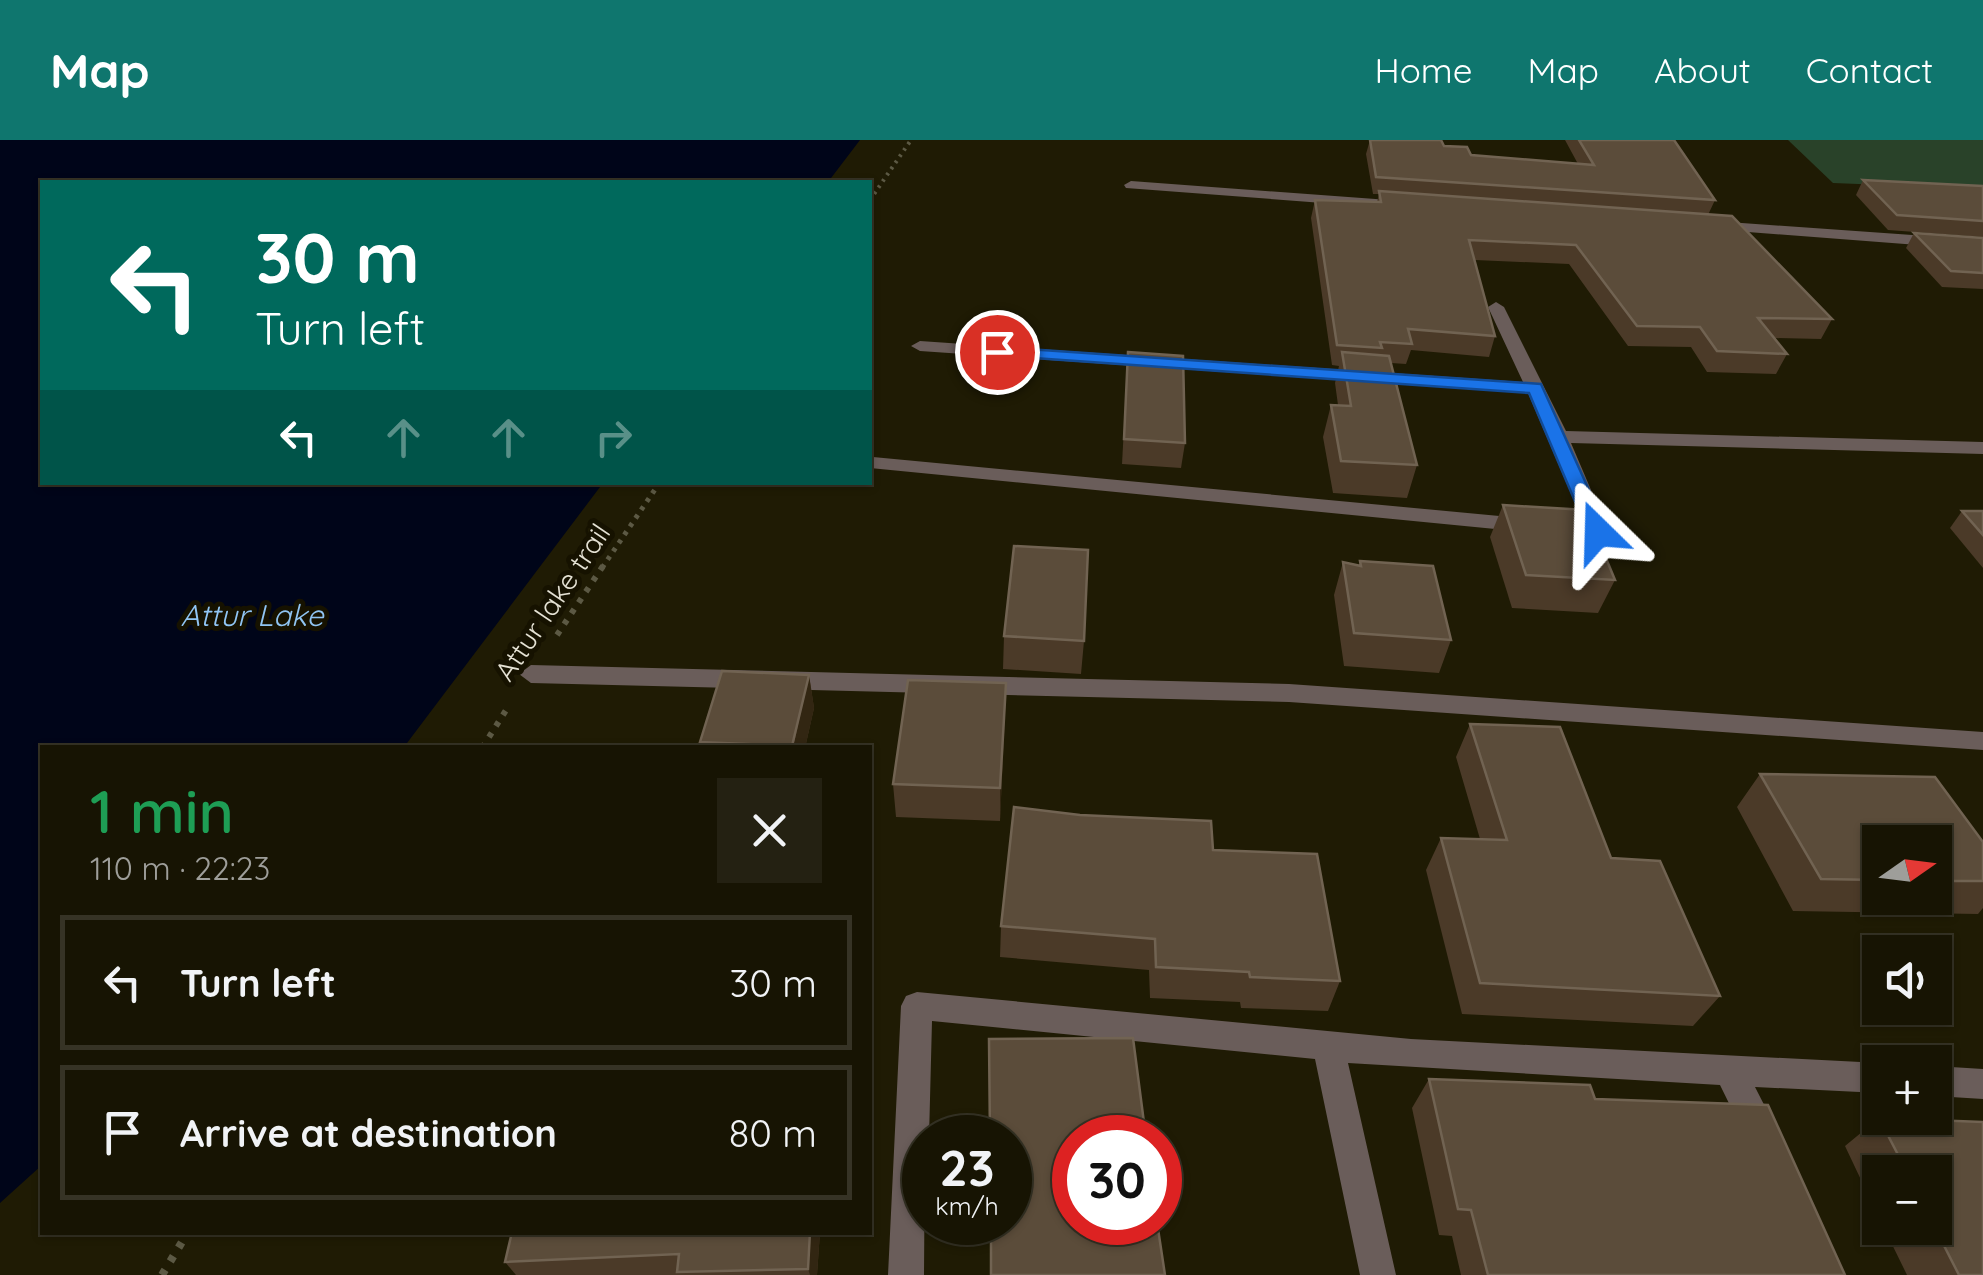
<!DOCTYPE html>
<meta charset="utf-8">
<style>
:root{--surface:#171403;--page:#242112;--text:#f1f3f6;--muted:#9e9e9a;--line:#363325;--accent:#0f766e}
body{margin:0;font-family:Quicksand,sans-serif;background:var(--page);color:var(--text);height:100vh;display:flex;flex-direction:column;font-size:38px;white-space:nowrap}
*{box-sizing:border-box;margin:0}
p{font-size:32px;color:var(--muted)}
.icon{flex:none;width:55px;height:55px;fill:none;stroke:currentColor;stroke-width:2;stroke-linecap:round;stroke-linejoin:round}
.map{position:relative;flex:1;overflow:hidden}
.details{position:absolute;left:40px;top:605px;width:832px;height:490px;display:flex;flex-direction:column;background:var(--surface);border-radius:0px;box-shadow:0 2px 8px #0004,0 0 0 2px var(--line)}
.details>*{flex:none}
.banner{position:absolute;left:40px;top:40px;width:832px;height:305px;border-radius:0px;box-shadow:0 2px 8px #0004,0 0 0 2px var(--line);background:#00695c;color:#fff;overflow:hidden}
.needle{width:65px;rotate:76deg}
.tools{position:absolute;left:1862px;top:685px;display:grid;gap:20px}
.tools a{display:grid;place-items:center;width:90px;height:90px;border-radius:0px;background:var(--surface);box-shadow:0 2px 8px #0004,0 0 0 2px var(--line);font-size:50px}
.speed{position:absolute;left:902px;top:975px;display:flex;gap:20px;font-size:50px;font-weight:700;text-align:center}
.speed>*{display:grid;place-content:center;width:130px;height:130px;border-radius:50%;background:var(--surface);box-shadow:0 2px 8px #0004,0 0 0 2px var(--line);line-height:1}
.speed small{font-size:25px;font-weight:400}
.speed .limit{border:15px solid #d22;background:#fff;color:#111}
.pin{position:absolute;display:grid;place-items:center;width:85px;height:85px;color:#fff;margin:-42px;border:5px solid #fff;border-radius:50%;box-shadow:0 2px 10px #0007}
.me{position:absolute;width:110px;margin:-55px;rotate:338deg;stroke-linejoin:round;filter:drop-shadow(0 0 8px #0008)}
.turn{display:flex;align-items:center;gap:35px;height:210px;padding:0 50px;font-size:45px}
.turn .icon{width:130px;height:130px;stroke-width:2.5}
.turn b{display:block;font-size:70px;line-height:85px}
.lanes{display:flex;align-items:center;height:95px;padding:0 50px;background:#0003;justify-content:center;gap:50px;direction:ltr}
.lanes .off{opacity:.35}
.round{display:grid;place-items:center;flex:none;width:105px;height:105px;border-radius:0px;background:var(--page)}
.summary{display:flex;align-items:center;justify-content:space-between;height:170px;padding:0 50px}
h1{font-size:60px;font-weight:600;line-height:75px;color:#1e9e55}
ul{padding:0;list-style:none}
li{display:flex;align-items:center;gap:30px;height:135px;margin:0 20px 15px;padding:0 30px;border:5px solid var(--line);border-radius:0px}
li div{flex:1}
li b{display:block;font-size:38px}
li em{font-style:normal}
header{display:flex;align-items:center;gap:60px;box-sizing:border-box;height:140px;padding:0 50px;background:var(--accent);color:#fff}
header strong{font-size:48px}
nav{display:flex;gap:55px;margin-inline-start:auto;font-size:35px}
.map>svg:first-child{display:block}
.green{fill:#294229}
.water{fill:#000519}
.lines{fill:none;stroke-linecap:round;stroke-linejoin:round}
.path-far3{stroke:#5c5944;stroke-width:4;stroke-dasharray:2.5 5;stroke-linecap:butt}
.path-far2{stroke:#5c5944;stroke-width:5;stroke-dasharray:4 6;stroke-linecap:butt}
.path-far1{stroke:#5c5944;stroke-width:6;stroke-dasharray:5 8;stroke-linecap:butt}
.path{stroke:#5c5944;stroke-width:8;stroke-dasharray:6 10;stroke-linecap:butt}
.minor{fill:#6a5d5a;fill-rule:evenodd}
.wall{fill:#4b3a28;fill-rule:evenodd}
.shaded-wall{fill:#322612}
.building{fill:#5b4c3a;stroke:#716352;stroke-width:2.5}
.route{fill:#1a73e8;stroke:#114b97;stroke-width:2.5}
.labels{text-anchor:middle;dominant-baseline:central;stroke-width:10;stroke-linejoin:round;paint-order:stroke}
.street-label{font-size:28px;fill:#e5e2d4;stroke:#161200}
.water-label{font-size:30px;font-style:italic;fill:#90c5f3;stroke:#161200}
</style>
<header>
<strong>Map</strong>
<nav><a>Home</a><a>Map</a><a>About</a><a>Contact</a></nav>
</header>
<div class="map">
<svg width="1983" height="1135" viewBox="0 0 1983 1135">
<rect width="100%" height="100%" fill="#1f1b04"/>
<path class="green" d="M1788,0H1983V49L1833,43Z"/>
<path class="water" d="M0,0H860L828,42H42V342L603,343L404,607L42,608V1025L0,1063Z"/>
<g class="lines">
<path class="path-far3" d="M870,60L911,0"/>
<path class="path-far2" d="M602,428L660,342"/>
<g class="path-far1">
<path d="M557,495L603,426"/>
<path d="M482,608L508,567"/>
</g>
<path class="path" d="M162,1135L188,1092"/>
<g class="minor">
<path d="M1131,41L1389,60L1396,64L1389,68L1126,48L1124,45Z"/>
<path d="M1714,81L1983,100V110L1709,89L1706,86Z"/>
<path d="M1496,162L1504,167L1566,291L1983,302V314L1571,303L1609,392L1598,399L870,328L873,317L1584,384L1528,253L920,211L911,206L920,201L1523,242L1488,167Z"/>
<path d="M531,525L1289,544L1983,592V610L1289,562L531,543L519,534Z"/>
<path d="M917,852L1411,899L1880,923V953L1755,947L1778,992L1773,1004L1761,1008L1749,1004L1720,945L1348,923L1396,1135H1360L1315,919L932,881L929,998H925L924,1135H888L901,866L906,856Z"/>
<path d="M1935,926L1983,929V959L1935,956Z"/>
</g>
</g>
<g class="wall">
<path d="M1370,0H1441L1444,6L1471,15L1578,24L1565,0H1674L1715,60L1708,75L1832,179L1821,199L1774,198L1787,214L1776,234L1707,232L1691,207L1628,206L1569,124L1475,120L1495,196L1489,217L1411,210L1406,224L1391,223L1417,325L1407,358L1333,353L1323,297L1331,265H1338L1335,243L1339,226L1332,225L1311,78L1315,60L1377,62L1379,54H1373L1366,14Z"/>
<path d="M1863,40L1983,46V97L1888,90L1856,55Z"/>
<path d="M1914,93L1983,98V149L1942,147L1906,108Z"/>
<path d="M1128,212L1185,303L1181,328L1122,324Z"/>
<path d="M1503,365L1615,440L1598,473L1512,468L1490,397Z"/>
<path d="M1962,371H1983V428L1950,388Z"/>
<path d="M1360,421L1451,500L1439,533L1344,526L1334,455L1343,422L1359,426Z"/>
<path d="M1004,496L1084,501L1081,534L1003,529Z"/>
<path d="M809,535L814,568L805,608H702L700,602Z"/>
<path d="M1006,543L1000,681L896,677L893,644Z"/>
<path d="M1470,584L1611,718L1720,856L1693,886L1462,874L1426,730L1441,698L1480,699L1456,617Z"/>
<path d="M1760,634L1983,702V768L1978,774L1793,771L1737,667ZM1880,702H1935V758H1880Z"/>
<path d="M1213,710L1340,841L1328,871L1241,868L1240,862L1150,858L1149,830L1000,817L1001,786Z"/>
<path d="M1429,939L1595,959L1845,1135H1461L1452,1096L1439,1095L1412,968Z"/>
<path d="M1879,978L1983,982V1135H1907L1884,1088H1935V1032H1880V1080L1845,1006Z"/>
<path d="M512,1092H820L817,1135H516L505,1122Z"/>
</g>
<g class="shaded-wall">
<path d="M809,535L814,568L805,608H793Z"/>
<path d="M1006,543L1005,576L1000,681V648Z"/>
<path d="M810,1092H820L817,1135H810L808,1129Z"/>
</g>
<g class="building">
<path d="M1370,0H1441L1444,6L1467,7L1471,15L1594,25L1579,0H1674L1715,60L1376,37Z"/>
<path d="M1863,40L1983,46V81L1897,75Z"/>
<path d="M1379,51L1732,76L1832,179L1758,178L1787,214L1717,211L1700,187L1637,186L1576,105L1469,100L1495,196L1408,189L1412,204L1380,202L1382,208L1337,205L1315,60L1381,62Z"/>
<path d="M1914,93L1983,98V133L1951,131Z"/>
<path d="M1128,212L1183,216L1185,303L1124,299Z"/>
<path d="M1342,212L1389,216L1417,325L1341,321L1331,265L1351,266Z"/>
<path d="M1503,365L1586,370L1615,440L1526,435Z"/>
<path d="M1962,371H1983V395Z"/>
<path d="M1014,406L1088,410L1084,501L1004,496Z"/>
<path d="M1360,421L1433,426L1451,500L1354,493L1343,422L1361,426Z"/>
<path d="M722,531L809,535L792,606L700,602Z"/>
<path d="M908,540L1006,543L1000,648L893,644Z"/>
<path d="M1470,584L1560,587L1611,718L1660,721L1720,856L1480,843L1441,698L1507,700Z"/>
<path d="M1760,634L1935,637L1983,702V741H1935V702H1880V740L1821,739Z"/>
<path d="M1014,667L1080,675L1211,681L1213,710L1317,714L1340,841L1250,837L1249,832L1156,827L1155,799L1001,786Z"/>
<path d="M1133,898L1146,998H1075V1082H1157L1165,1135H991V1082H1010V998H990L989,899Z"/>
<path d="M1429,939L1590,945L1595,959L1768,965L1845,1135H1488L1471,1070L1458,1069Z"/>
<path d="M1879,978L1983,982V1135H1959L1935,1088V1032H1907Z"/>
<path d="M512,1092H810L808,1129L677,1132L679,1114L505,1122Z"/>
</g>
<path class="route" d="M997,207L1541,244L1608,392L1598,397L1588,392L1529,253L991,215L989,212Z"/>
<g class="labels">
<g class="street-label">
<text transform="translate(552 462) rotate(-56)">Attur lake trail</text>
</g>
<g class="water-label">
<text x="252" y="475">Attur Lake</text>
</g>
</g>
</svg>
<div class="tools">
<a><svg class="needle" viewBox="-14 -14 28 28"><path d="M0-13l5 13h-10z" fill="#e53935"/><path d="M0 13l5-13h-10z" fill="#9e9e9a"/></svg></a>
<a><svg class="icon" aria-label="sound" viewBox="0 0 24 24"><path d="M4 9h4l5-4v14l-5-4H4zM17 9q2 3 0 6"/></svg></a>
<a>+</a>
<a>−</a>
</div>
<div class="speed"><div>23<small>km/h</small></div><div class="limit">30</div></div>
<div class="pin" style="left:997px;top:212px;background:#d93025"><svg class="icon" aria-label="arrive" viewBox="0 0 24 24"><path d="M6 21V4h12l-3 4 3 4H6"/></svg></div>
<svg class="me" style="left:1598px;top:392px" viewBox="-20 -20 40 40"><path d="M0-17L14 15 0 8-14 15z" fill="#1a73e8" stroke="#fff" stroke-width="4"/></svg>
<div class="banner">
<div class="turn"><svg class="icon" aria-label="left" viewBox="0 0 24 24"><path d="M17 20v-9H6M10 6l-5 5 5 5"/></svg><div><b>30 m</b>Turn left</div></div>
<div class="lanes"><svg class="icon" aria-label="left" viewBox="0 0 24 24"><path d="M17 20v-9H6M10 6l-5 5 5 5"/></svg><svg class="icon off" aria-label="ahead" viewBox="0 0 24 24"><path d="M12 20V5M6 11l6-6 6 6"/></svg><svg class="icon off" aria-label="ahead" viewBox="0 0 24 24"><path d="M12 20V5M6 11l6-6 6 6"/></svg><svg class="icon off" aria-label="right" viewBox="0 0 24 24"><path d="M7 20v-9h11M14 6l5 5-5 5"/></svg></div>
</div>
<section class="details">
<div class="summary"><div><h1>1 min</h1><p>110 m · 22:23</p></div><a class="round"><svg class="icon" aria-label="close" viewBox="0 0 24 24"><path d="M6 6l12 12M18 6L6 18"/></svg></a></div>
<ul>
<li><svg class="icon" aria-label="left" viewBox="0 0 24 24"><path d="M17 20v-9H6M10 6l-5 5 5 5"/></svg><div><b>Turn left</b></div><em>30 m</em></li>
<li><svg class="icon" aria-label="arrive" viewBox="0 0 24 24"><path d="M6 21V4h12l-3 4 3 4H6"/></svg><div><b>Arrive at destination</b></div><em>80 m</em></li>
</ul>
</section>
</div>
